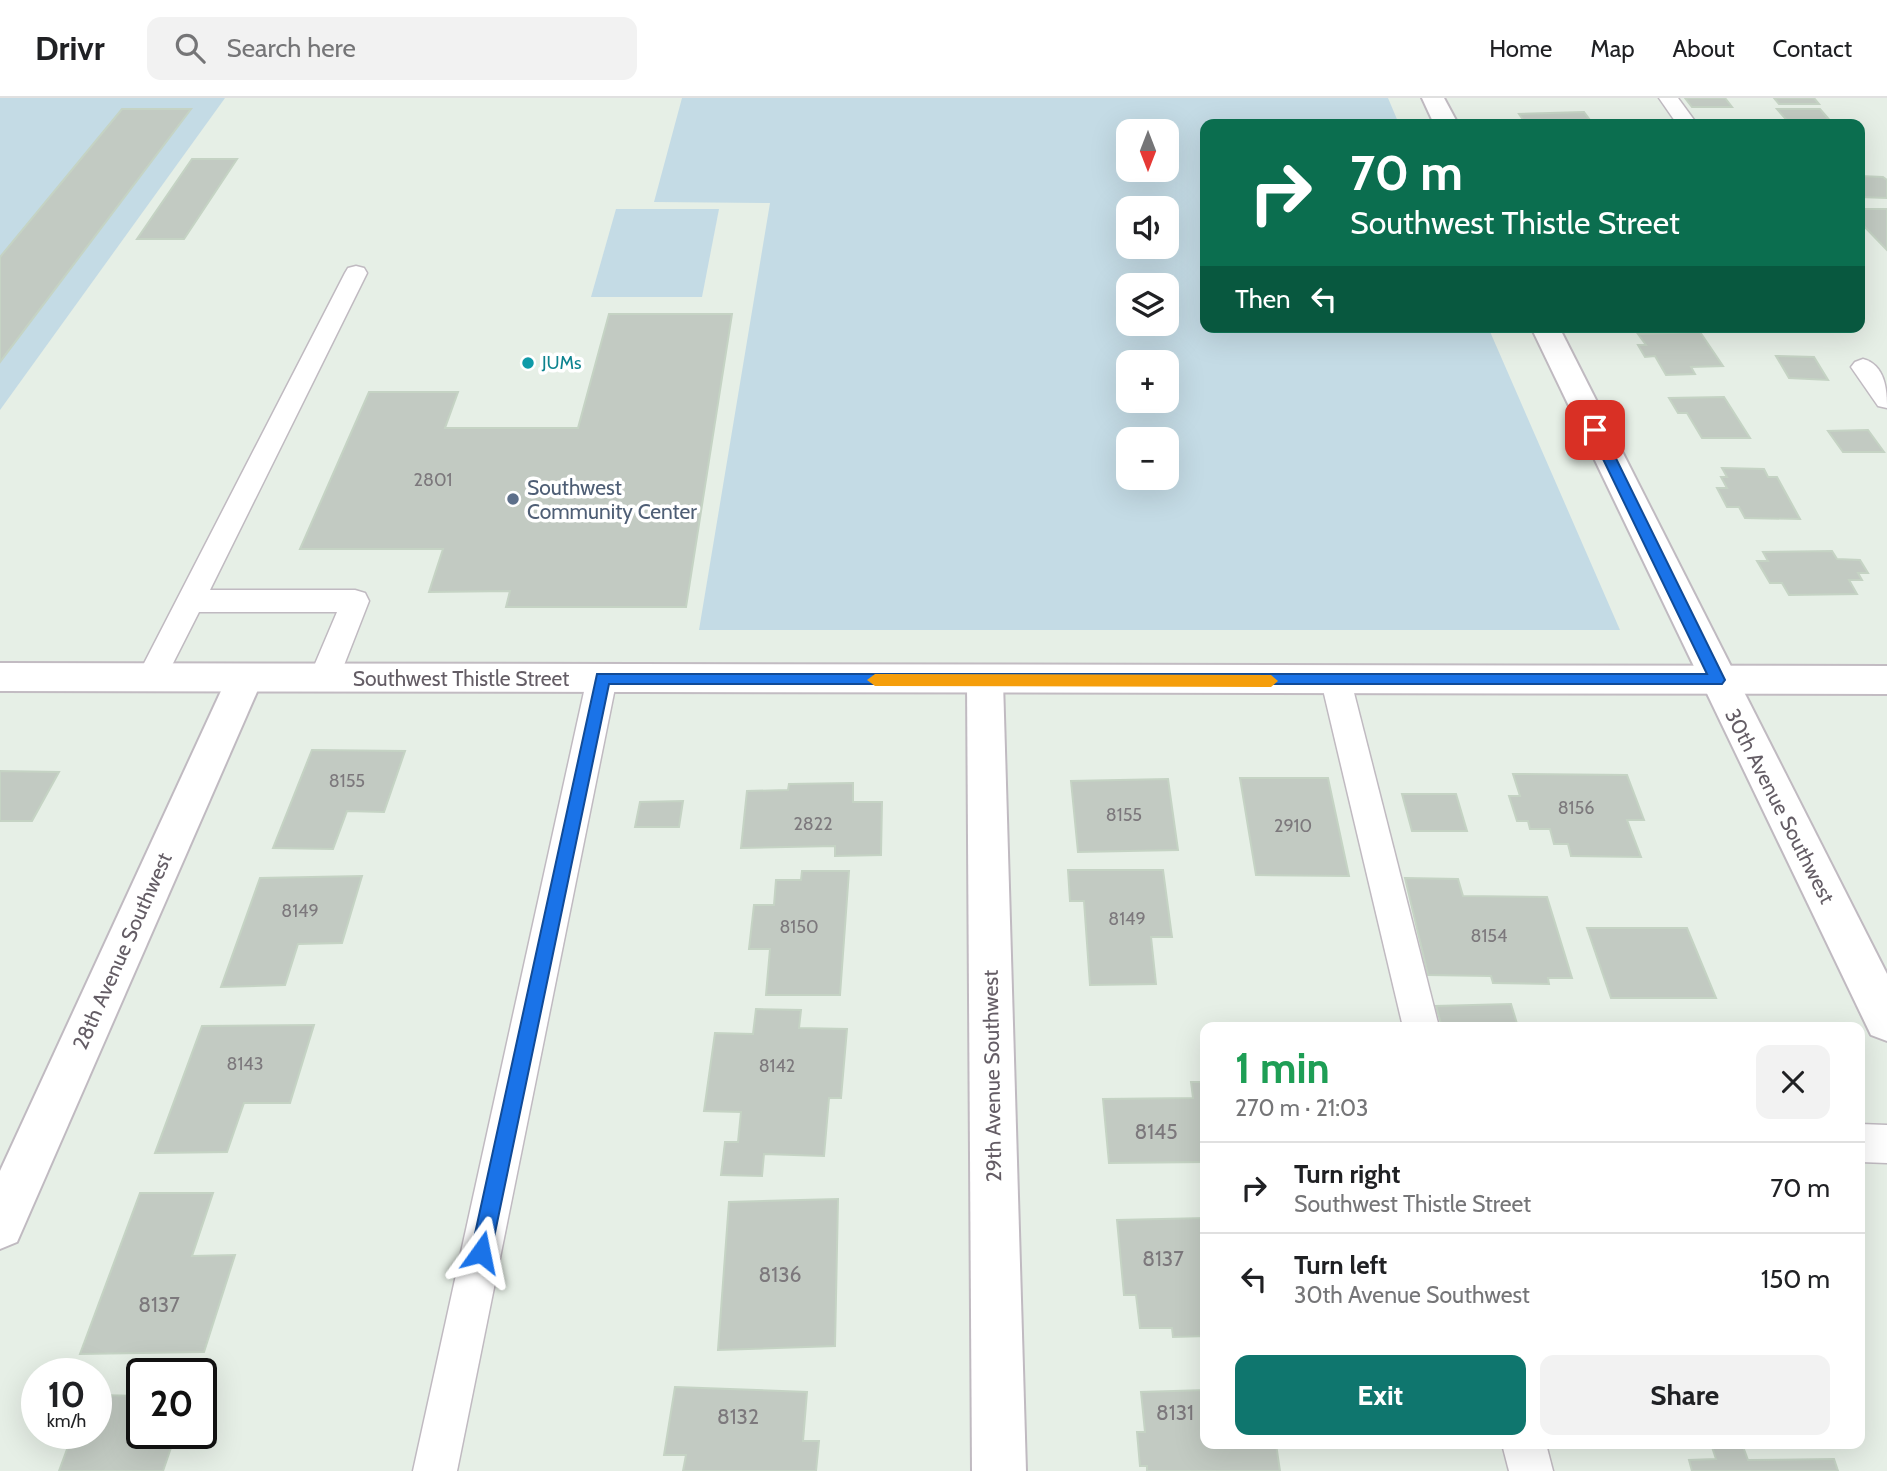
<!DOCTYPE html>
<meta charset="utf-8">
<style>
:root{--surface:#fff;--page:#f2f2f2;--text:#202124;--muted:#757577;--line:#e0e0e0;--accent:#0f766e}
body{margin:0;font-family:Cabin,sans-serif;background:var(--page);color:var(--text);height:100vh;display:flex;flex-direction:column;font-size:26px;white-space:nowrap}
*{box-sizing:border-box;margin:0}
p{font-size:23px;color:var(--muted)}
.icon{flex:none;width:38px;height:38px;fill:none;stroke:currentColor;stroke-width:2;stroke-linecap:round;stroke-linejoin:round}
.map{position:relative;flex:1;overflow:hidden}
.drawer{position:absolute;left:1200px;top:924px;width:665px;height:427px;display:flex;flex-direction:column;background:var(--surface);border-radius:14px;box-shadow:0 7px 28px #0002}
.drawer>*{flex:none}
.guide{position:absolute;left:1200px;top:21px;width:665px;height:214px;border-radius:14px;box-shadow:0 7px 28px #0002;background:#0b6e4f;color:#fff;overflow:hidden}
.needle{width:46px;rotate:180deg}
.controls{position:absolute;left:1116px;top:21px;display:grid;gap:14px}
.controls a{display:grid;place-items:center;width:63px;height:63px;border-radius:14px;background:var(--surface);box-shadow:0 7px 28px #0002;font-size:35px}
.speed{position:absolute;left:21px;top:1260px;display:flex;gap:14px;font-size:35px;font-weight:700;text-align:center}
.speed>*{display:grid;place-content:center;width:91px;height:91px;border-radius:50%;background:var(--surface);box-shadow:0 7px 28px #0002;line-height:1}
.speed small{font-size:18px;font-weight:400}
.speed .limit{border:4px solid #111;border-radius:10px;background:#fff;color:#111}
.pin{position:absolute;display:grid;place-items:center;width:60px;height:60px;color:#fff;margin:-30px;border-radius:14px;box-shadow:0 4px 10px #0006}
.me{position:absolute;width:77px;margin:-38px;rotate:12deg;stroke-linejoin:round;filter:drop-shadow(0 0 5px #0008)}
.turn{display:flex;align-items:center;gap:24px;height:147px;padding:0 35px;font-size:32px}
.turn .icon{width:91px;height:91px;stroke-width:2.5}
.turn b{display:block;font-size:49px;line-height:60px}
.then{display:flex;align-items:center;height:66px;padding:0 35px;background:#0003;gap:14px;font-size:26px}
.round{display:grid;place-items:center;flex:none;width:74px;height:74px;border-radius:14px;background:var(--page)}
.summary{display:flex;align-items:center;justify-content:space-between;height:119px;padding:0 35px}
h1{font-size:42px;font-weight:800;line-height:52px;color:#1e9e55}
.cta{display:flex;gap:14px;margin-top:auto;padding:14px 35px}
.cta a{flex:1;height:80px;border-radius:14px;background:var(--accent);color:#fff;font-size:28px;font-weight:800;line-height:80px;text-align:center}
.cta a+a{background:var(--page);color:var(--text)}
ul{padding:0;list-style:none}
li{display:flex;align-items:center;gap:21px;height:91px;padding:0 35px;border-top:2px solid var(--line)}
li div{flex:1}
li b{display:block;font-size:26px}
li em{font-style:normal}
header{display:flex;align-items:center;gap:42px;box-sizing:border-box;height:98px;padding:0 35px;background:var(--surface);border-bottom:2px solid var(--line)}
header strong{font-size:33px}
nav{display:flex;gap:38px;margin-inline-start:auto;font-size:24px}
.search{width:490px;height:63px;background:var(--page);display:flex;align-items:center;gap:18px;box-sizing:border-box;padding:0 24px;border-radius:14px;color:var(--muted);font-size:26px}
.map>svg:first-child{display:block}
.green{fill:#c4dbe5;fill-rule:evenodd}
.building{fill:#c2cac2;stroke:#c5d3c4;stroke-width:2}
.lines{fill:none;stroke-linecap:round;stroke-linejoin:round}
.lane-casing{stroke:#c0bac1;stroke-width:3}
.street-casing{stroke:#c0bac1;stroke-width:4}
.secondary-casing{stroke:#c2bbc2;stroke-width:4}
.lane{fill:#fff;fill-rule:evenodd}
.street{fill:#fff;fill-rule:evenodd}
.secondary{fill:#fff;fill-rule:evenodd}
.route{fill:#1a73e8;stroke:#114b97;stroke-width:2}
.slow{fill:#f59e0b}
.culture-dot{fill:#0f9aa8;stroke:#fff;stroke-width:2.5}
.service-dot{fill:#5c6f8a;stroke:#fff;stroke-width:2.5}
.labels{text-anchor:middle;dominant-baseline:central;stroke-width:7;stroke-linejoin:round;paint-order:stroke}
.far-culture-label{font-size:18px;fill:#0d838f;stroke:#fff;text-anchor:start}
.number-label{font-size:18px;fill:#7c787c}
.service-label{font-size:21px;fill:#4e5e75;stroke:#fff;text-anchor:start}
.street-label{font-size:21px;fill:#645d65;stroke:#fff}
.near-number-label{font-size:21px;fill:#7c787c}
</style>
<header>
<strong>Drivr</strong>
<div class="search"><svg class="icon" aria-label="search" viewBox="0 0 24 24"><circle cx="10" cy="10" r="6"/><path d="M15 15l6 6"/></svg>Search here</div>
<nav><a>Home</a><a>Map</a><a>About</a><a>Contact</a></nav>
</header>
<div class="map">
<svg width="1887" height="1373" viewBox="0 0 1887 1373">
<rect width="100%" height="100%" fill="#e6efe6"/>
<g class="green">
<path d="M0,0H225L0,312Z"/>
<path d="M682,0H1388L1399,26H1206V229H1488L1620,532H699L770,105L654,104ZM1129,33H1167V72H1129ZM1167,110V149H1129V110ZM1167,187V226H1129V187ZM1129,264H1167V303H1129ZM1129,341H1167V380H1129Z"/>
<path d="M616,111H719L702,199H591Z"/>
</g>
<g class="building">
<path d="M1685,0H1725L1732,9H1692Z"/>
<path d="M1774,0H1814L1819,6H1779Z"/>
<path d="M122,11H191L0,264V159Z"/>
<path d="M1777,11H1820L1833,26H1790Z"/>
<path d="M1584,14L1593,26H1526L1519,16Z"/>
<path d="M192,61H237L184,141H137Z"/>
<path d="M1860,78L1883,79L1887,82V100L1860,99Z"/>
<path d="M1860,111H1887V152L1860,124Z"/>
<path d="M609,216H732L686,509H506L510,493L429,494L443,451H300L369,294H458L445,330H578Z"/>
<path d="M1700,234L1723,268L1691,269L1695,276L1666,277L1655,258L1645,259L1638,247H1646L1638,236Z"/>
<path d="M1776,258L1814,259L1828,282L1789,280Z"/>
<path d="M1724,299L1750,340H1702L1687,315H1678L1669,300Z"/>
<path d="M1868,332L1884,354H1843L1828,333Z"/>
<path d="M1722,370L1764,371L1768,379H1777L1800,421L1745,420L1739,409H1727L1717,390H1727L1721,379H1727Z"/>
<path d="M1832,453L1837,461L1860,462L1868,475H1858L1862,482H1849L1857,496L1789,497L1782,485H1770L1757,463H1768L1763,454Z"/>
<path d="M312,652L405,653L384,714L347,713L333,751L273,750Z"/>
<path d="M0,673L59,674L32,723H0Z"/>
<path d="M1513,676L1627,677L1644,722H1627L1641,759L1571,758L1568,746H1554L1550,731H1530L1528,723H1517L1509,698H1520Z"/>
<path d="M1240,680H1328L1349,778L1256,777Z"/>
<path d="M1168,681L1178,752L1078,754L1071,683Z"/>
<path d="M853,685V704H882L881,757L835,758V748L741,750L747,693L788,692L789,686Z"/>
<path d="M1402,696H1456L1467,733H1412Z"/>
<path d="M683,703L679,729H635L640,704Z"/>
<path d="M1068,772H1163L1172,839H1151L1156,886L1090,887L1084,803H1070Z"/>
<path d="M802,773H849L840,897H766L770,851H749L754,807H774L776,782H801Z"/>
<path d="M362,778L342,845L298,846L285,887L221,889L260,780Z"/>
<path d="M1405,780L1458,781L1463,798L1547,799L1572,880H1548L1549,886L1493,885L1491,878L1428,877Z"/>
<path d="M1587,830H1687L1716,900H1611Z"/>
<path d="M1511,906L1518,929H1442L1436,908Z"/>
<path d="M756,911L801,912L799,930L847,931L841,1000H829L824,1058L764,1056L762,1078L721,1077L725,1044H738L741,1014L704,1013L715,935L753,936Z"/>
<path d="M314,927L290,1005H244L227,1054L155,1055L202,928Z"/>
<path d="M1191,984H1206V1064L1109,1065L1103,1001L1193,1000Z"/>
<path d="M140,1095H213L192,1158L235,1157L204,1254L80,1256Z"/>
<path d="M838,1101L835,1248L718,1252L729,1104Z"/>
<path d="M1206,1120V1238L1173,1239L1172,1230H1140L1136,1197H1124L1117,1122Z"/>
<path d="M675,1289L807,1294L803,1343H819L816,1373H683L686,1357H664Z"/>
<path d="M1206,1292V1346H1276L1280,1373H1147V1368H1140L1137,1334H1145L1141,1294Z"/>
<path d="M96,1297L142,1298V1335H176L163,1373H59L73,1335H96Z"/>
<path d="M1711,1346H1742L1748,1362L1834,1361L1838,1373H1692L1689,1362L1716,1361Z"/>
</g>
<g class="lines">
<g class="lane-casing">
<g id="lane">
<path d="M1659,0H1678L1697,26H1677Z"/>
<path d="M356,168L364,170L367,175L210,492H355L365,495L369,503L339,580L334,588L324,592L314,588L309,580L337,514H199L162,587L152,591L142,587L137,579L345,175L348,170Z"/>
<path d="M1863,261C1885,267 1887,291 1887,310L1878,308L1851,269L1855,264Z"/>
<path d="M602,568L612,572L617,580L457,1373H413L587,580L592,572Z"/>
<path d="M1336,571L1346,575L1351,583L1439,929H1403L1321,583L1326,575Z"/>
<path d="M1860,1026L1887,1027V1065L1860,1064Z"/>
<path d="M1502,1346H1546L1553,1373H1509Z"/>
</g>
</g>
<g class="street-casing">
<g id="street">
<path d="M1422,0H1444L1458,26H1434Z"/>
<path d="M1531,229H1559L1887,876V943L1871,937Z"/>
<path d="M245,566L258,570L263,580L17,1144L0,1151V1073L227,580L232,570Z"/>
<path d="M985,569L998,573L1003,583L1026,1373H972L967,583L972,573Z"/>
</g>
</g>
<g class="secondary-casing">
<path id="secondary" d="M0,565L1887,568V596L0,593Z"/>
</g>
<use href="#lane" class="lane"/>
<use href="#street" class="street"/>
<use href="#secondary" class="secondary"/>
</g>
<path class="route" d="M1595,328L1602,332L1725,582L1722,586H609L491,1154L488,1161L481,1164L474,1161L471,1154L597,576H1707L1589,332Z"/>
<path class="slow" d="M875,576L1271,577L1278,583L1271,589L875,588L867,582Z"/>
<circle class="culture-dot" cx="528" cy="265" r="7"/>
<circle class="service-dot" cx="513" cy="401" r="7"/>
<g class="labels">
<g class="far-culture-label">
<text x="542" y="265">JUMs</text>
</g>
<g class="number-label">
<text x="433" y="382">2801</text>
<text x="347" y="683">8155</text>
<text x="1576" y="710">8156</text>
<text x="1124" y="717">8155</text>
<text x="813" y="726">2822</text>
<text x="1293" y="728">2910</text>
<text x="300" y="813">8149</text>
<text x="1127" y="821">8149</text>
<text x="799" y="829">8150</text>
<text x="1489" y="838">8154</text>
<text x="245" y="966">8143</text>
<text x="777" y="968">8142</text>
</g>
<g class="service-label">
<text x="527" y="389">Southwest<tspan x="527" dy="24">Community Center</tspan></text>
</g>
<g class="street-label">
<text x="461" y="580">Southwest Thistle Street</text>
<text transform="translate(1780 708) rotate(63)">30th Avenue Southwest</text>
<text transform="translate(122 853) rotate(-66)">28th Avenue Southwest</text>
<text transform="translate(992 978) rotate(-91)">29th Avenue Southwest</text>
</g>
<g class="near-number-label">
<text x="1156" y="1033">8145</text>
<text x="1163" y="1160">8137</text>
<text x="780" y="1176">8136</text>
<text x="159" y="1206">8137</text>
<text x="1175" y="1314">8131</text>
<text x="738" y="1318">8132</text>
</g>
</g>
</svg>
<div class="controls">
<a><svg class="needle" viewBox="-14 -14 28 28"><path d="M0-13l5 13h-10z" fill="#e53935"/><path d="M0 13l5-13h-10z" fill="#757577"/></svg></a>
<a><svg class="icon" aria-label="sound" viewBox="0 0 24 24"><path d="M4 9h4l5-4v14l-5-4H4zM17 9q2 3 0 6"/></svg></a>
<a><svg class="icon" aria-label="layers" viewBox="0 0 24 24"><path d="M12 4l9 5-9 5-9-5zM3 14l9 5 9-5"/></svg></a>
<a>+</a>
<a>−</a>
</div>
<div class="speed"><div>10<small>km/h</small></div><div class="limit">20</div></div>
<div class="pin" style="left:1595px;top:332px;background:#d93025"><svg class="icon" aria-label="arrive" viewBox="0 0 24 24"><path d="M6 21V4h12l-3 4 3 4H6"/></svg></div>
<svg class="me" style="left:481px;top:1154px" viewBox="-20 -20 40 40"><path d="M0-17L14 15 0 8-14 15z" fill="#1a73e8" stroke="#fff" stroke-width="4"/></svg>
<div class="guide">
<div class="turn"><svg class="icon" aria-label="right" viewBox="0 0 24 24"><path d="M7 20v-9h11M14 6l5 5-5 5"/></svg><div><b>70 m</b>Southwest Thistle Street</div></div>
<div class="then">Then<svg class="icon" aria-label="left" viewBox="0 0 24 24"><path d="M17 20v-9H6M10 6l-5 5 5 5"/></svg></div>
</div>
<section class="drawer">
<div class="summary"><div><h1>1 min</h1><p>270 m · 21:03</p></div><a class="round"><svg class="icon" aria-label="close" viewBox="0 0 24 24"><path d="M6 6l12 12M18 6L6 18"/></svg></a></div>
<ul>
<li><svg class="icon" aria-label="right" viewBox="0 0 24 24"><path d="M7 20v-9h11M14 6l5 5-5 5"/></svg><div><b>Turn right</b><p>Southwest Thistle Street</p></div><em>70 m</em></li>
<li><svg class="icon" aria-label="left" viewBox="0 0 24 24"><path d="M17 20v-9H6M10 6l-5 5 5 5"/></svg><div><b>Turn left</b><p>30th Avenue Southwest</p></div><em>150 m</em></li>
</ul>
<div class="cta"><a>Exit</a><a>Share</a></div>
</section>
</div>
